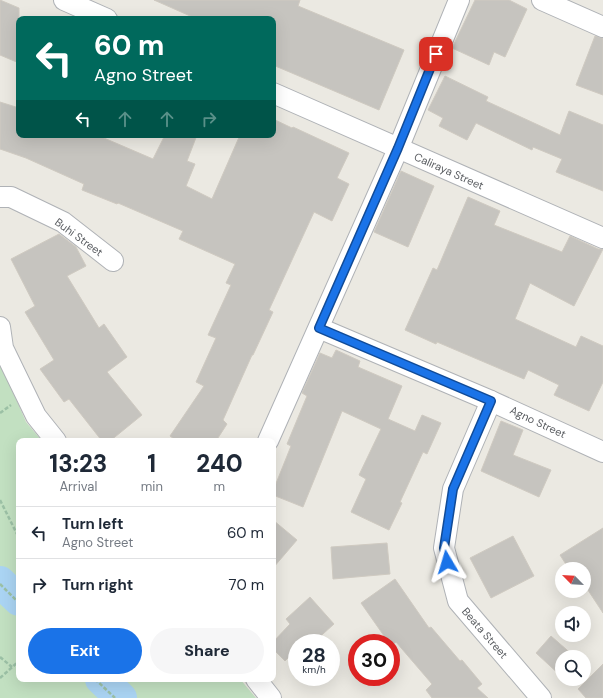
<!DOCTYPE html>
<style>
:root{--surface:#fff;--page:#f6f6f7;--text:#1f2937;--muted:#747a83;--line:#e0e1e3;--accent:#1a73e8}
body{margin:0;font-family:"DM Sans",sans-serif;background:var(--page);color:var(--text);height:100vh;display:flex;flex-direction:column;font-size:15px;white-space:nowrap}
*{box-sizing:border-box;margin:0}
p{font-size:13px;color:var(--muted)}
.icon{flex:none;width:22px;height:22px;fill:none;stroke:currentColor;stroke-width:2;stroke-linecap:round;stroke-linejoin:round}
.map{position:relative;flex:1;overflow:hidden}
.drawer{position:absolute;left:16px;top:438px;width:260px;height:244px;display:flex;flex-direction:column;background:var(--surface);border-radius:8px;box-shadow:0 4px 16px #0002}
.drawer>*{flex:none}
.guide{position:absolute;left:16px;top:16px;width:260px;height:122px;border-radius:8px;box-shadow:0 4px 16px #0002;background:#00695c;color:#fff;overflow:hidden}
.needle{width:26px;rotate:294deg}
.controls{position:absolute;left:555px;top:562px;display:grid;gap:8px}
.controls a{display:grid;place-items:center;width:36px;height:36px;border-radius:50%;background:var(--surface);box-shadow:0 4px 16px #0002;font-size:20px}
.speed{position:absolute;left:288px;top:634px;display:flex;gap:8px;font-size:20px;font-weight:700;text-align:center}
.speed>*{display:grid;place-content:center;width:52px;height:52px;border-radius:50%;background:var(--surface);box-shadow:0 4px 16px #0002;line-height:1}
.speed small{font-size:10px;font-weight:400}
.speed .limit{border:6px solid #d22;background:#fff;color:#111}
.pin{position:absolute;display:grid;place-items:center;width:34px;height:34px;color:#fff;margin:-17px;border-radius:8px;box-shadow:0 2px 6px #0006}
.me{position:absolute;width:44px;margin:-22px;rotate:353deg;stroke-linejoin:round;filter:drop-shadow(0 0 3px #0008)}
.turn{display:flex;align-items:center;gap:14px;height:84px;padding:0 12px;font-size:18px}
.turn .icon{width:52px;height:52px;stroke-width:2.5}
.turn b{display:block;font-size:28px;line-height:34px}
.lanes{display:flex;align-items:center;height:38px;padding:0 12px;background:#0003;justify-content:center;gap:20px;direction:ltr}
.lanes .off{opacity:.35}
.eta{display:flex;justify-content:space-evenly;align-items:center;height:68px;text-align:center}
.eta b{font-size:24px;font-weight:800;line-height:28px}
.action{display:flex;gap:8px;margin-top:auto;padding:8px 12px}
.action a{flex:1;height:46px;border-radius:24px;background:var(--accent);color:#fff;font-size:16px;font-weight:800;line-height:46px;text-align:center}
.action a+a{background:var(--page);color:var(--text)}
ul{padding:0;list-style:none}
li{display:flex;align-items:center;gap:12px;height:52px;padding:0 12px;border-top:1px solid var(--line)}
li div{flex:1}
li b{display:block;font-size:15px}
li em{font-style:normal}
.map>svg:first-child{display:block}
.green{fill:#c2e0c1}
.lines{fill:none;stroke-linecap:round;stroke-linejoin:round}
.river{stroke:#aad4f3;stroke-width:32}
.building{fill:#c6c4bf;stroke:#cfcac1}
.minor-casing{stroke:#afb2b6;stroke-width:22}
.path{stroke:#9bc0a5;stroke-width:2.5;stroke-dasharray:4 2;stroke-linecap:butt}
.minor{stroke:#fff;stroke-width:20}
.route-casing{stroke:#114b97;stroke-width:10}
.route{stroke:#1a73e8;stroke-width:7}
.labels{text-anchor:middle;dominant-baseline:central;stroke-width:4;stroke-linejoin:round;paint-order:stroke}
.street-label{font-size:11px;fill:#5a5d61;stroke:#fff}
</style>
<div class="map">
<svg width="603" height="698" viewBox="0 0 603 698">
<rect width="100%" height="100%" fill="#ebe9e2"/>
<path class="green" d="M0,362L26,422L42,441H19V679H240L256,698H0Z"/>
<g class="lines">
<g class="river">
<path d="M0,582L19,600"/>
<path d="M101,679L121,698"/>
</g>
</g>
<g class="building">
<path d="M0,0L19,8V63L0,55Z"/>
<path d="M154,0H300L298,6L404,50L379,110L273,65V19H197Z"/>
<path d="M475,0H509L527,9L505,57L494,52L489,65L452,48Z"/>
<path d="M595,36L603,38V95L576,85Z"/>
<path d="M445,76L488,97L486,101L560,135L569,111L603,125V191L556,172L562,159L533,147L532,150L476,123L467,140L439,126L443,118L428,110Z"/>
<path d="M0,102L19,108V135H97L153,159L165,135H197L187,161L195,164L186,186L212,199L240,135H273V119L292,128L293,127L349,153L337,178L349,184L332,221L314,212L269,310L273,312L253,355H252L223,420L227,424L216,441H177L170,436L204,386L196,382L216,338L208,335L231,285L226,283L235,264L179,239L183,231L118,203L117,204L82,190L84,184L26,158L0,149Z"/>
<path d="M401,171L434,186L408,247L374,232Z"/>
<path d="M468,197L500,211L494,225L562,252L570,236L598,249H603L574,306L530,283L515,319L576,347L581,336L603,346V382L589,411L554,395L559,385L528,370L524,379L437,342L436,344L405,330L433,268L437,270Z"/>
<path d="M59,234L76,247L86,266L67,276L99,328L104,324L127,357L107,372L142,415L110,441H102L69,399L64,402L40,369L54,360L25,312L35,306L11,259Z"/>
<path d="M336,350L360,361L358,367L402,386L388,419L415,431L422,415L441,423L427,454L423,452L400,502L402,503L389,530L351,512L366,479L359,475L381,429L342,411L303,507L273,495V491L291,446L287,444L307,396L302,393L320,353L332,358Z"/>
<path d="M501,421L523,430L513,455L551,470L539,497L481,471Z"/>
<path d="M273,520L297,540L273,568Z"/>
<path d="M603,528V613L584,584V569H569L560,555Z"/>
<path d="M513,536L534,576L491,598L470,558Z"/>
<path d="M387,543L390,574L333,579L331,547Z"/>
<path d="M395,579L429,628L431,627L460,661L462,660L482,684L477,688L488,698H432L426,690L432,684L396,642L391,646V643H389L361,603Z"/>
<path d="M310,597L334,624L313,643H297V649L285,661L273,649V642L290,624L286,619Z"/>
<path d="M551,636L575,657H562V677L536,653Z"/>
<path d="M603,664V698H586L578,689Z"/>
</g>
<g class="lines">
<g class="minor-casing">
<g id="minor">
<path d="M64,0L107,19"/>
<path d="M542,0L603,27"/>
<path d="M273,93L603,238"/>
<path d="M0,197H11L63,222L113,261"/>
<path d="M0,327L3,348L36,416L56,441"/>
<path d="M319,328L491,401L603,452"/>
<path d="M491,401L453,489L444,548L458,601L541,698"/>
<path d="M268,441L398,149L459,0"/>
<path d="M256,679L271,698"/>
</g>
</g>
<g class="path">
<path d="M0,413L11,405"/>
<path d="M0,500L19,538"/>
<path d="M0,584L19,603"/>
<path d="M0,657L12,667"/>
<path d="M0,678L19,661"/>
<path d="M95,679L115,698"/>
</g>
<use href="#minor" class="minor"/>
</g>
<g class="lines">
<g class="route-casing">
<path id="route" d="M436,54L398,148L319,328L491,401L453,489L444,548L447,562"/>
</g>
<use href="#route" class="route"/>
</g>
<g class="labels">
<g class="street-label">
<text transform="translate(449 171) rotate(24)">Caliraya Street</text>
<text transform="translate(79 237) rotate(36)">Buhi Street</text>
<text transform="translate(538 422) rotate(25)">Agno Street</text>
<text transform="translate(485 633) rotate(49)">Beata Street</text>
</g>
</g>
</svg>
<div class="controls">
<a><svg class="needle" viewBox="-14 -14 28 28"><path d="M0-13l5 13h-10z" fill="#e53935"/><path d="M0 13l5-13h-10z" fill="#747a83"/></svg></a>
<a><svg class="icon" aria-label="sound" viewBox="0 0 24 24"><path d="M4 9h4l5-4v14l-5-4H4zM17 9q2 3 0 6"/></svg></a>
<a><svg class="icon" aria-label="search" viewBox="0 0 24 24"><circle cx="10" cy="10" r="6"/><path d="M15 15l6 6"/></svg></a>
</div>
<div class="speed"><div>28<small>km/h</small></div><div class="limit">30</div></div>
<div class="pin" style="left:436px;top:54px;background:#d93025"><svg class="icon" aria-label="arrive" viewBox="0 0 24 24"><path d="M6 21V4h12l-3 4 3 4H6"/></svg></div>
<svg class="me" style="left:447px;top:562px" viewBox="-20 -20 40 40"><path d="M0-17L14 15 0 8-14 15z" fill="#1a73e8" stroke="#fff" stroke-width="4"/></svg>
<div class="guide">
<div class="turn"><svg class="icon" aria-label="left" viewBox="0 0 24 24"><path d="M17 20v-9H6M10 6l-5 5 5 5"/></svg><div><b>60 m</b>Agno Street</div></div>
<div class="lanes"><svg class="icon" aria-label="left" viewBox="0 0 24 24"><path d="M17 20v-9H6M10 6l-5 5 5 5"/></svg><svg class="icon off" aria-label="ahead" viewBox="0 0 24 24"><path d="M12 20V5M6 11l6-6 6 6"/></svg><svg class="icon off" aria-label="ahead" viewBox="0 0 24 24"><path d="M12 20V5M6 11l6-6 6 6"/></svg><svg class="icon off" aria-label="right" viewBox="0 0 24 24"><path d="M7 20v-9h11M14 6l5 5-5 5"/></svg></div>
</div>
<section class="drawer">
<div class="eta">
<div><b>13:23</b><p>Arrival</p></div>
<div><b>1</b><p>min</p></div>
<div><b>240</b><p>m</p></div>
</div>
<ul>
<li><svg class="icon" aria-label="left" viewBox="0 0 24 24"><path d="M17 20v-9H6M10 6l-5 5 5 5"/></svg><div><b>Turn left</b><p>Agno Street</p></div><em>60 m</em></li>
<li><svg class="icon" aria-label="right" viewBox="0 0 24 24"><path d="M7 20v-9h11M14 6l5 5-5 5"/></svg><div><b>Turn right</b></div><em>70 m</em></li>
</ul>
<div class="action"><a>Exit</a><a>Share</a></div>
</section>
</div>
